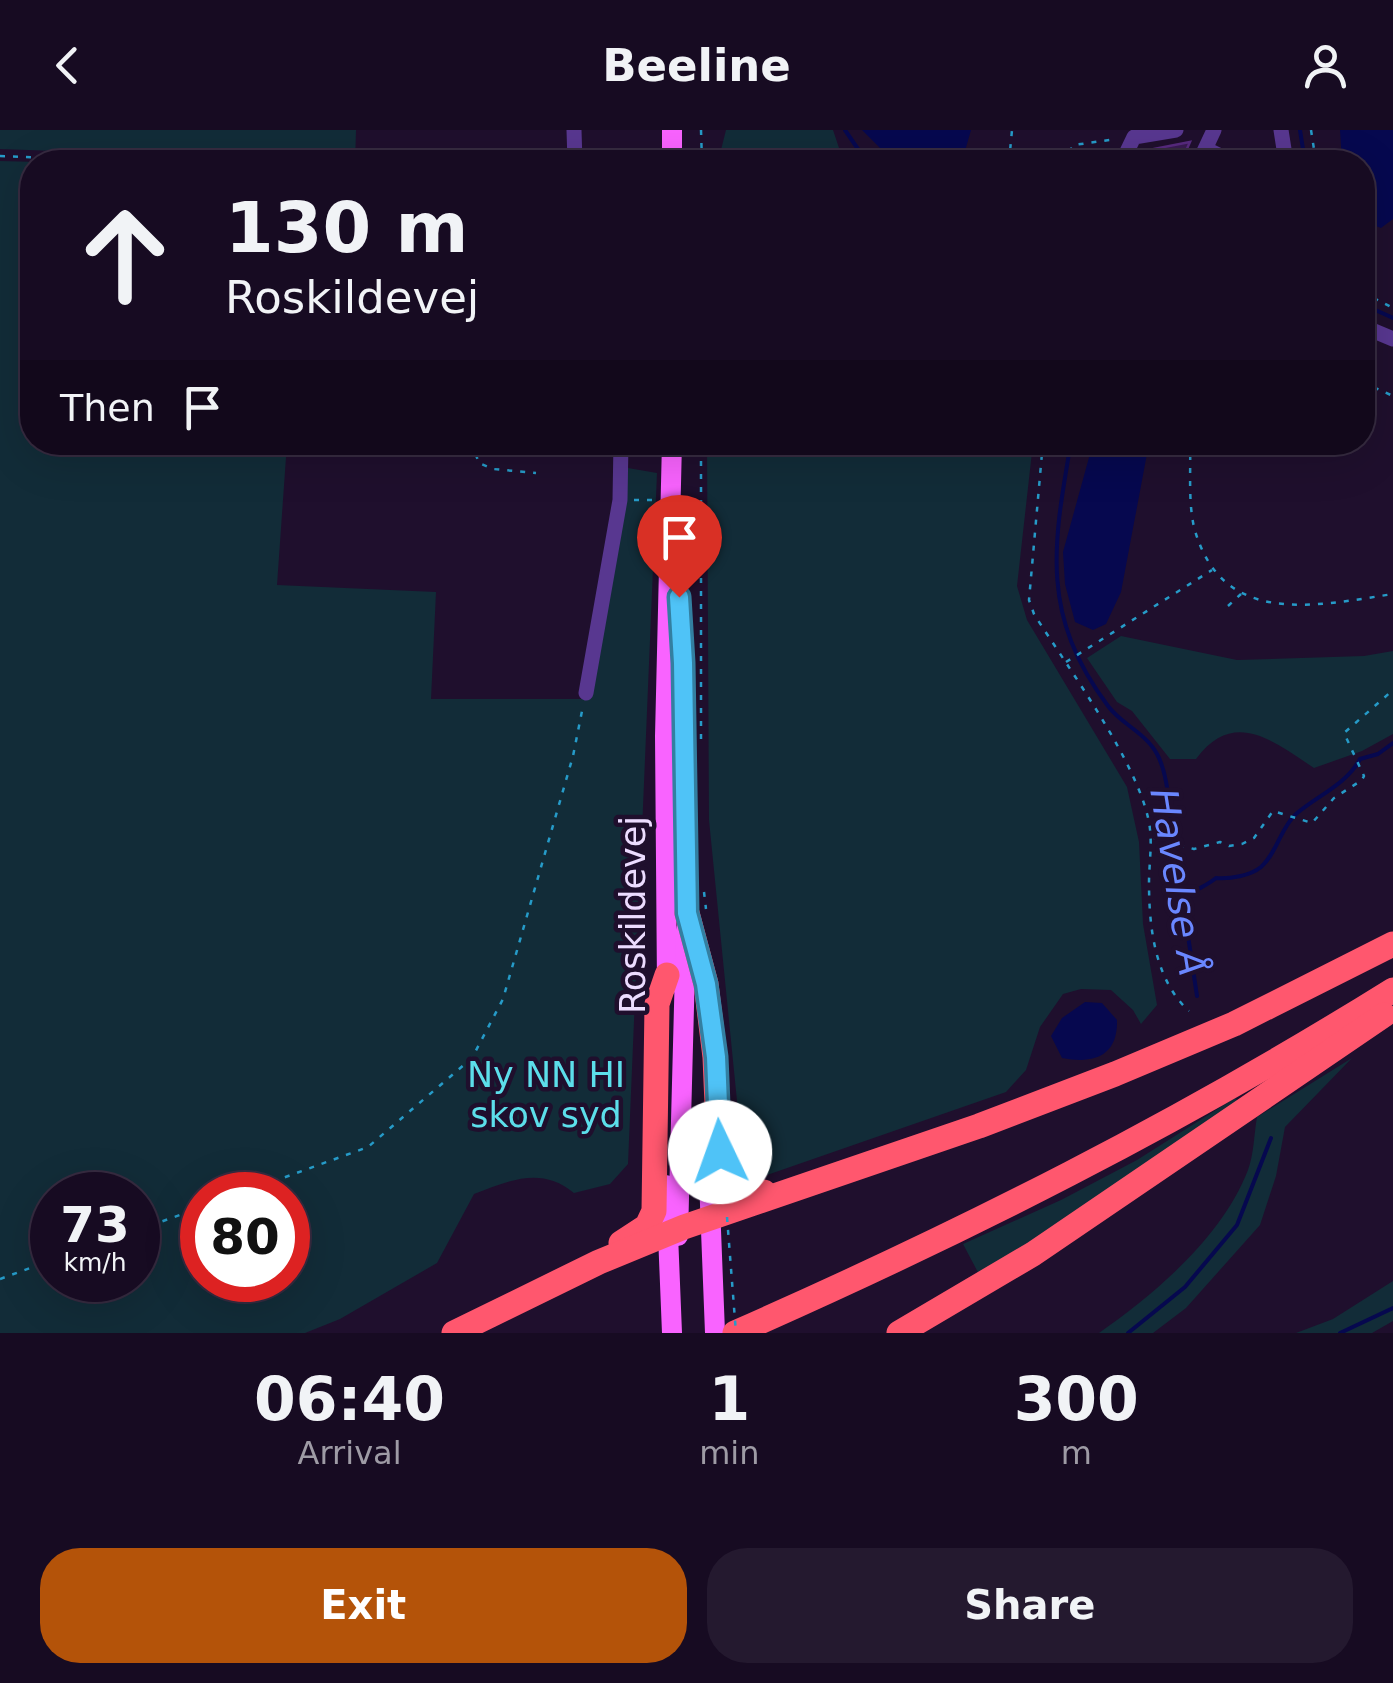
<!DOCTYPE html>
<meta charset="utf-8">
<style>
:root{--surface:#170b22;--page:#24192f;--text:#f1f3f6;--muted:#9e9ba5;--line:#362b40;--accent:#b45309}
body{margin:0;font-family:"DejaVu Sans",sans-serif;background:var(--page);color:var(--text);height:100vh;display:flex;flex-direction:column;font-size:38px;white-space:nowrap}
*{box-sizing:border-box;margin:0}
p{font-size:32px;color:var(--muted)}
.icon{flex:none;width:55px;height:55px;fill:none;stroke:currentColor;stroke-width:2;stroke-linecap:round;stroke-linejoin:round}
.map{position:relative;height:1203px;overflow:hidden}
.sheet{display:flex;flex-direction:column;background:var(--surface);flex:1}
.sheet>*{flex:none}
.hud{position:absolute;left:20px;top:20px;width:1355px;height:305px;border-radius:40px;box-shadow:0 10px 40px #0002,0 0 0 2px var(--line);background:#170b22;color:var(--text);overflow:hidden}
.speed{position:absolute;left:30px;top:1042px;display:flex;gap:20px;font-size:50px;font-weight:700;text-align:center}
.speed>*{display:grid;place-content:center;width:130px;height:130px;border-radius:50%;background:var(--surface);box-shadow:0 10px 40px #0002,0 0 0 2px var(--line);line-height:1}
.speed small{font-size:25px;font-weight:400}
.speed .limit{border:15px solid #d22;background:#fff;color:#111}
.pin{position:absolute;display:grid;place-items:center;width:85px;height:85px;color:#fff;margin:-102px -42px;border-radius:50% 50% 50% 0;rotate:-45deg;box-shadow:0 0 10px #0007}
.pin .icon{rotate:45deg}
.me{position:absolute;width:110px;margin:-55px;rotate:357deg;stroke-linejoin:round;filter:drop-shadow(0 0 8px #0008)}
.turn{display:flex;align-items:center;gap:35px;height:210px;padding:0 40px;font-size:45px}
.turn .icon{width:130px;height:130px;stroke-width:2.5}
.turn b{display:block;font-size:70px;line-height:85px}
.then{display:flex;align-items:center;height:95px;padding:0 40px;background:#0003;gap:20px;font-size:38px}
.eta{display:flex;justify-content:space-evenly;align-items:center;height:170px;text-align:center}
.eta b{font-size:60px;font-weight:600;line-height:70px}
.cta{display:flex;gap:20px;margin-top:auto;padding:20px 40px}
.cta a{flex:1;height:115px;border-radius:40px;background:var(--accent);color:#fff;font-size:40px;font-weight:600;line-height:115px;text-align:center}
.cta a+a{background:var(--page);color:var(--text)}
header{display:flex;justify-content:space-between;align-items:center;height:130px;padding:0 40px;background:var(--surface);font-size:45px;font-weight:600}
.map>svg:first-child{display:block}
.green{fill:#122c38;fill-rule:evenodd}
.water{fill:#06084f}
.lines{fill:none;stroke-linecap:round;stroke-linejoin:round}
.stream{stroke:#06084f;stroke-width:4}
.building{fill:#371a50;stroke:#572a7e;stroke-width:2.5}
.path{stroke:#269bc8;stroke-width:2.5;stroke-dasharray:5 8;stroke-linecap:butt}
.minor{stroke:#583790;stroke-width:15}
.major{stroke:#f963ff;stroke-width:20}
.highway{stroke:#ff576e;stroke-width:25}
.path-bridge{stroke:#269bc8;stroke-width:2.5;stroke-dasharray:5 8;stroke-linecap:butt}
.route-casing{stroke:#337fa1;stroke-width:25}
.route{stroke:#4fc3f7;stroke-width:18}
.labels{text-anchor:middle;dominant-baseline:central;stroke-width:9;stroke-linejoin:round;paint-order:stroke}
.street-label{font-size:35px;fill:#ecdcff;stroke:#1f0f2d}
.park-label{font-size:35px;fill:#5cdeea;stroke:#1f0f2d}
.water-label{font-size:38px;font-style:italic;fill:#6a87ff;stroke:#1f0f2d}
</style>
<header><svg class="icon" aria-label="back" viewBox="0 0 24 24"><path d="M15 5l-7 7 7 7"/></svg>Beeline<svg class="icon" aria-label="person" viewBox="0 0 24 24"><circle cx="12" cy="8" r="4"/><path d="M4 21q1-7 8-7t8 7"/></svg></header>
<div class="map">
<svg width="1393" height="1203" viewBox="0 0 1393 1203">
<rect width="100%" height="100%" fill="#1f0f2d"/>
<g class="green">
<path d="M0,0H356L355,32L0,19Z"/>
<path d="M726,0H833L840,21L826,32H718Z"/>
<path d="M0,31L38,32H32V312L287,313L277,455L436,462L431,569H590L628,338L657,343L628,1034L610,1054L574,1063C542,1036 510,1050 474,1064L437,1133L340,1189L305,1203H0ZM52,1065H138V1150H52ZM202,1065H288V1150H202Z"/>
<path d="M707,313H1033L1017,456L1027,490L1127,657L1139,712L1143,794L1157,875L1141,894L1133,880L1111,860L1081,859L1063,864L1040,897L1026,940L1006,962L741,1054V1011L709,690Z"/>
<path d="M1121,506L1237,530L1364,526L1393,521V604L1362,621L1314,638C1273,611 1234,578 1196,629H1170L1132,581L1117,572L1087,528Z"/>
<path d="M1352,928L1285,997L1276,1046L1260,1095L1186,1178L1153,1203H1099C1156,1163 1222,1107 1248,1040C1254,1024 1254,1004 1257,987Z"/>
<path d="M1235,968L1240,973L981,1148L963,1114L1061,1070L1137,1030Z"/>
<path d="M1393,1151V1191L1372,1203H1296L1333,1189Z"/>
</g>
<g class="water">
<path d="M862,0H971L965,21L953,32H894Z"/>
<path d="M1340,0H1393V89L1381,98L1363,91L1362,32H1342Z"/>
<path d="M1093,313H1149L1121,462L1106,494L1093,500L1075,492L1065,454L1063,422Z"/>
<path d="M1085,872L1102,873L1117,890C1118,927 1093,934 1062,928L1051,906L1062,888Z"/>
</g>
<g class="lines">
<g class="stream">
<path d="M845,0L860,22L874,32"/>
<path d="M1300,0L1305,32"/>
<path d="M1362,174L1393,188"/>
<path d="M1071,312C1053,416 1040,485 1108,576C1121,594 1146,603 1157,624C1168,644 1169,676 1172,699C1180,755 1189,810 1197,866"/>
<path d="M1184,770C1193,760 1205,757 1216,748C1230,749 1250,746 1261,737C1277,723 1281,697 1296,684C1317,666 1347,654 1360,629L1378,624L1393,613"/>
<path d="M1128,1203L1185,1157L1237,1095L1271,1008"/>
<path d="M1340,1203L1393,1178"/>
</g>
</g>
<path class="building" d="M1190,12L1181,32H1137L1143,21Z"/>
<g class="lines">
<g class="path">
<path d="M701,0L702,32"/>
<path d="M1311,0L1316,32"/>
<path d="M0,26L156,32"/>
<path d="M1009,32L1012,0"/>
<path d="M1061,32L1074,15L1116,9"/>
<path d="M1362,162L1393,178"/>
<path d="M1362,252L1393,266"/>
<path d="M471,312L479,333L493,339L536,343"/>
<path d="M1043,312L1029,470L1034,484C1068,538 1143,639 1150,699C1152,717 1149,735 1149,753C1149,798 1155,850 1189,881"/>
<path d="M1190,312C1191,339 1188,371 1194,397C1221,498 1314,476 1393,464"/>
<path d="M634,370H656"/>
<path d="M1228,476L1241,464"/>
<path d="M1066,532L1212,440"/>
<path d="M701,609V312"/>
<path d="M1154,708L1194,719L1220,712L1229,716L1242,714L1254,708L1273,681L1312,693L1334,668L1362,650L1364,646L1344,603L1393,560"/>
<path d="M704,762L706,779"/>
<path d="M236,1065L368,1017L472,928L503,869L573,626L583,576"/>
<path d="M138,1100L202,1077"/>
<path d="M0,1149L52,1130"/>
</g>
<g class="minor">
<path d="M574,0L575,32"/>
<path d="M1281,0L1286,32"/>
<path d="M1206,19L1233,32"/>
<path d="M1122,32L1134,7L1176,0"/>
<path d="M1199,32L1214,0"/>
<path d="M1362,196L1393,209"/>
<path d="M586,563L620,370L621,312"/>
</g>
<g class="major">
<path d="M672,32V0"/>
<path d="M680,490L688,795"/>
<path d="M667,856L665,606L672,312"/>
<path d="M708,1023L715,1203"/>
<path d="M666,1055L672,1203"/>
<path d="M678,1106L686,800"/>
</g>
<g class="highway">
<path d="M687,783L706,854L715,927L720,1045C729,1065 744,1068 764,1062"/>
<path d="M621,1113L647,1096L654,1081L657,874L667,845"/>
<path d="M454,1203L599,1132L684,1097L979,996L1115,944L1234,894L1393,814"/>
<path d="M735,1203C964,1102 1180,993 1393,860"/>
<path d="M899,1203L1033,1124L1384,885"/>
</g>
<path class="path-bridge" d="M727,1087L736,1203"/>
</g>
<g class="lines">
<g class="route-casing">
<path id="route" d="M679,467L683,533L687,783L706,854L716,927L720,1022"/>
</g>
<use href="#route" class="route"/>
</g>
<g class="labels">
<g class="street-label">
<text transform="translate(633 785) rotate(-90)">Roskildevej</text>
</g>
<g class="park-label">
<text x="546" y="945">Ny NN HI<tspan x="546" dy="40">skov syd</tspan></text>
</g>
<g class="water-label">
<text transform="translate(1178 752) rotate(81)">Havelse Å</text>
</g>
</g>
</svg>
<div class="speed"><div>73<small>km/h</small></div><div class="limit">80</div></div>
<div class="pin" style="left:679px;top:467px;background:#d93025"><svg class="icon" aria-label="arrive" viewBox="0 0 24 24"><path d="M6 21V4h12l-3 4 3 4H6"/></svg></div>
<svg class="me" style="left:720px;top:1022px" viewBox="-20 -20 40 40"><circle r="19" fill="#fff"/><path d="M0-13L10 11 0 6-10 11z" fill="#4fc3f7"/></svg>
<div class="hud">
<div class="turn"><svg class="icon" aria-label="ahead" viewBox="0 0 24 24"><path d="M12 20V5M6 11l6-6 6 6"/></svg><div><b>130 m</b>Roskildevej</div></div>
<div class="then">Then<svg class="icon" aria-label="arrive" viewBox="0 0 24 24"><path d="M6 21V4h12l-3 4 3 4H6"/></svg></div>
</div>
</div>
<section class="sheet">
<div class="eta">
<div><b>06:40</b><p>Arrival</p></div>
<div><b>1</b><p>min</p></div>
<div><b>300</b><p>m</p></div>
</div>
<div class="cta"><a>Exit</a><a>Share</a></div>
</section>
